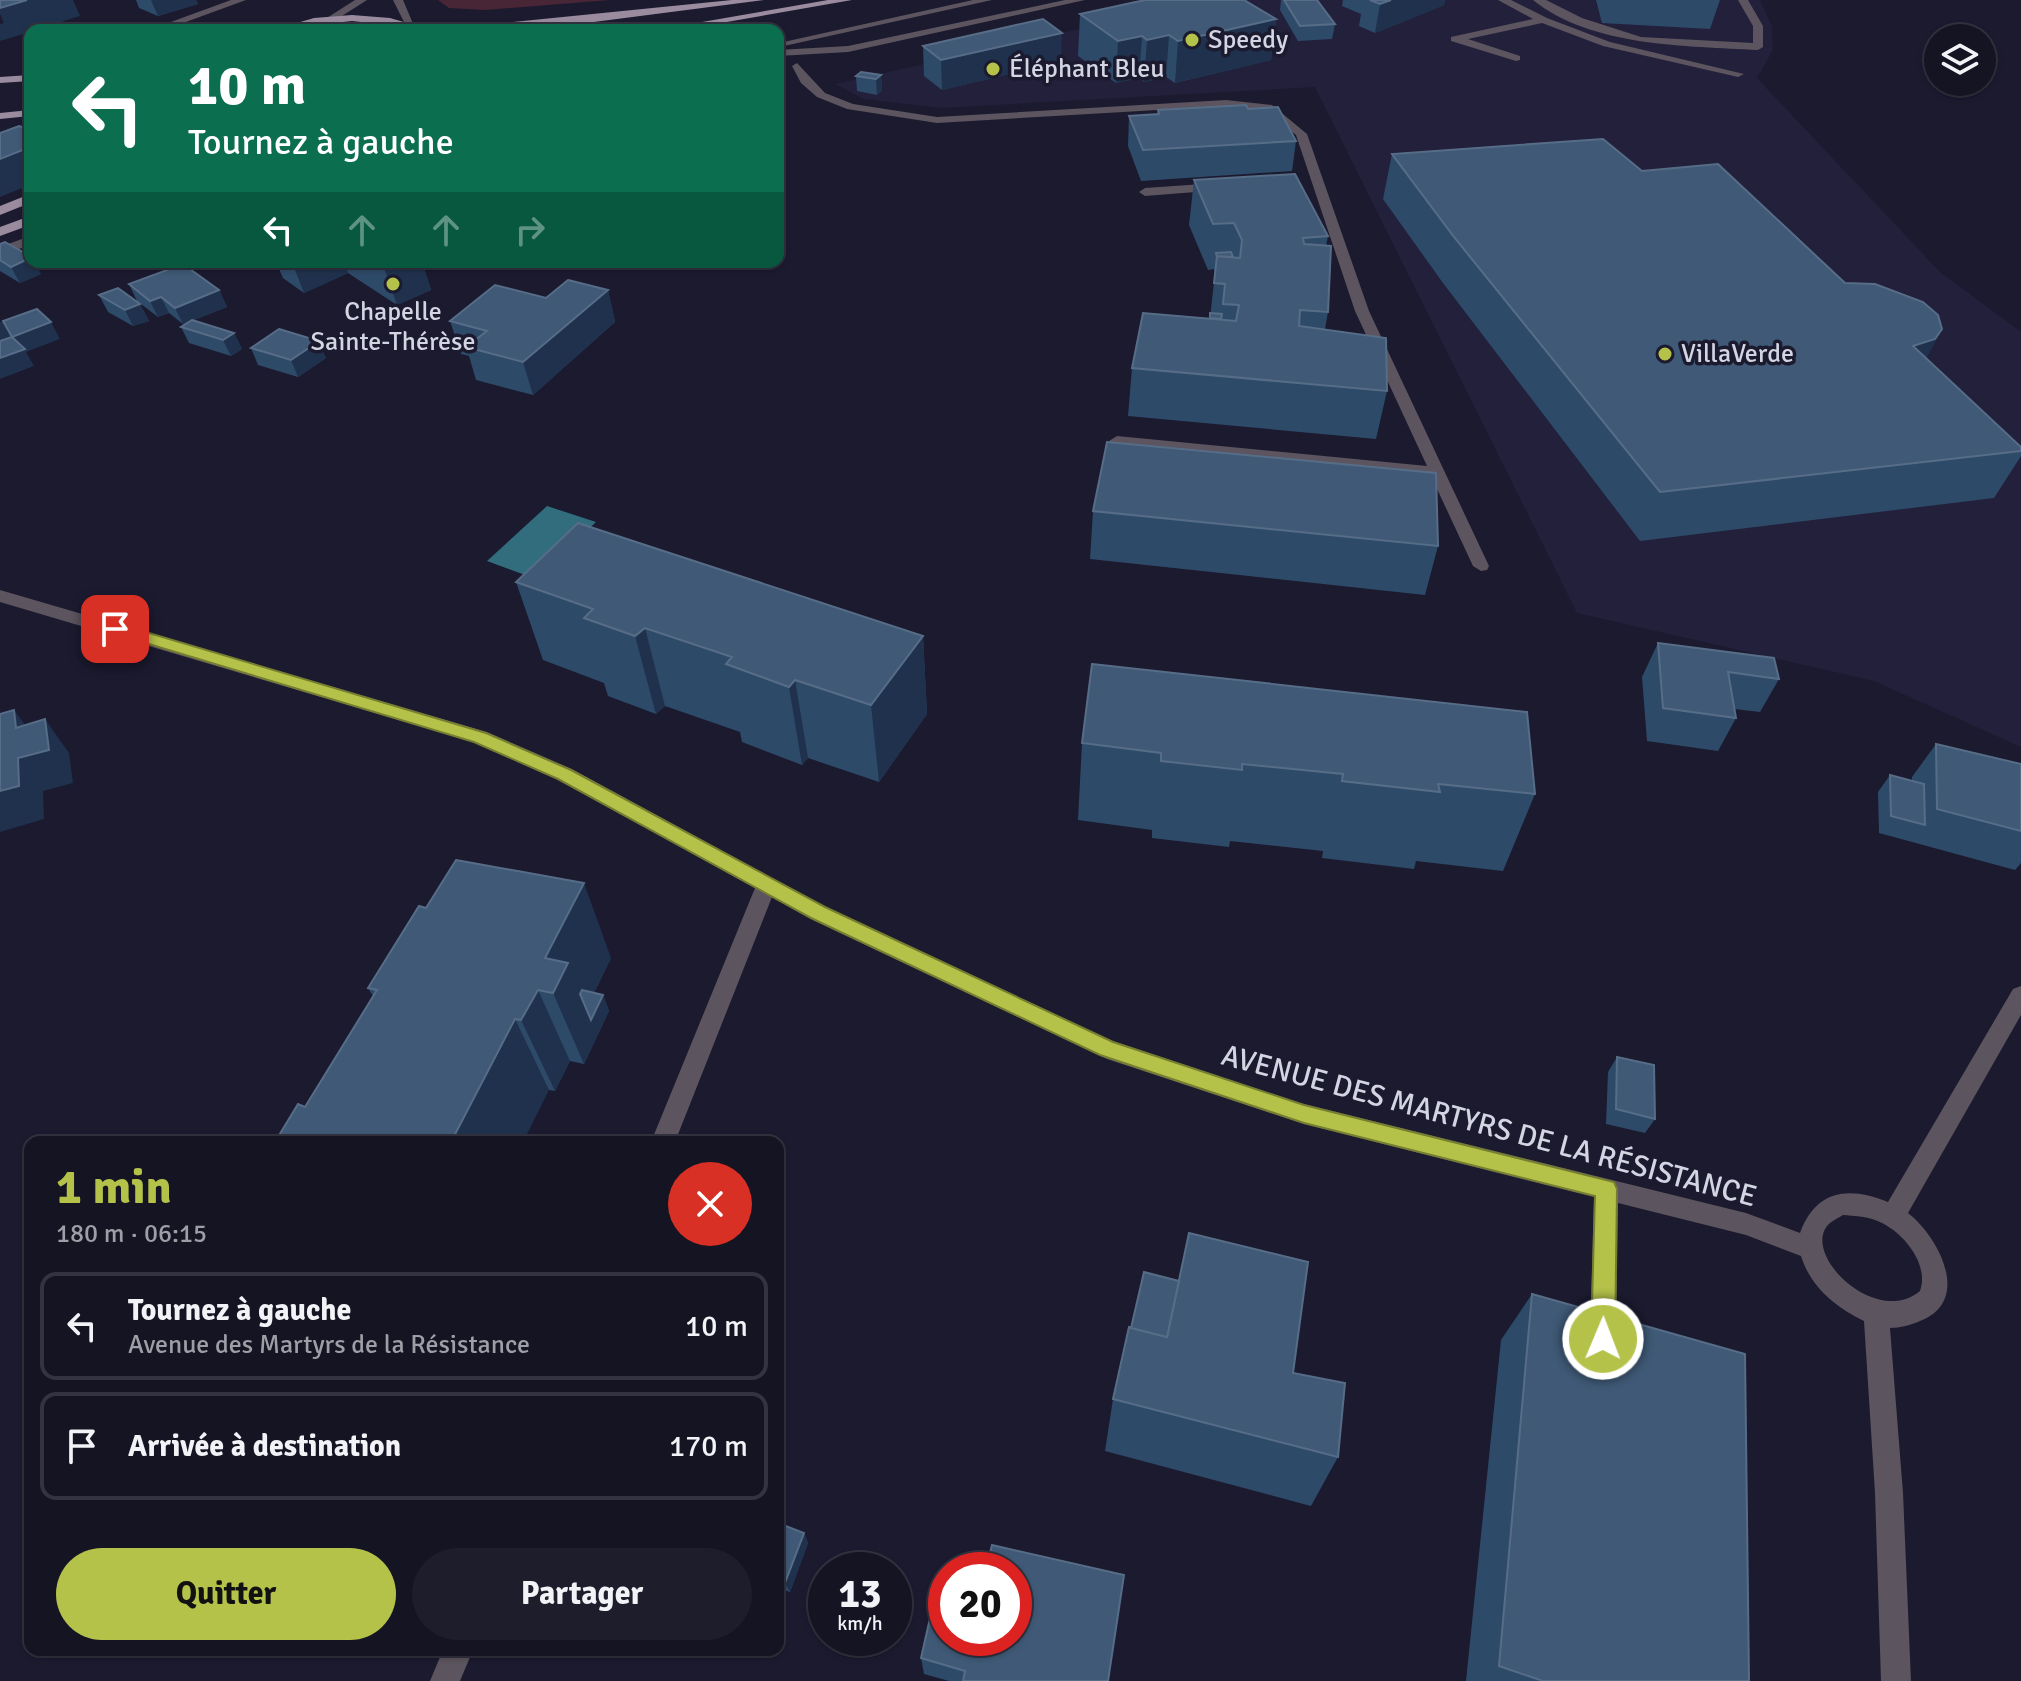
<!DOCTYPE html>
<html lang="fr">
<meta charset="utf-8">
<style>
:root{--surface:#141423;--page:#1d1d2b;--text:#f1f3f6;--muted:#9d9ea6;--line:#333341;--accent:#b5c24a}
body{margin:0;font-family:Signika,sans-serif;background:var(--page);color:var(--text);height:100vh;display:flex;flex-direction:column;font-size:30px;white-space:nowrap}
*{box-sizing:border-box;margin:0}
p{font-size:26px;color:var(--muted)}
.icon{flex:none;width:44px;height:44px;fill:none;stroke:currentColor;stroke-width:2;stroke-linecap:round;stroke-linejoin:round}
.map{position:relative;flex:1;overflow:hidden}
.panel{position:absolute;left:24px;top:1136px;width:760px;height:520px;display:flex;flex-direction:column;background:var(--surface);border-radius:16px;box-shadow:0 2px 6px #0004,0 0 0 2px var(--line)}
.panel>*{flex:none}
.hud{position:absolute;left:24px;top:24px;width:760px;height:244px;border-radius:16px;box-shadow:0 2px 6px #0004,0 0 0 2px var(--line);background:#0b6e4f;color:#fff;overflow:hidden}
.fabs{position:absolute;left:1924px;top:24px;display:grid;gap:16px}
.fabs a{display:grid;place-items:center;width:72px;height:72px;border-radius:50%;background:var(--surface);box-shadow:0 2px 6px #0004,0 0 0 2px var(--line);font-size:40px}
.speed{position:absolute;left:808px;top:1552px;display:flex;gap:16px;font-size:40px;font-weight:700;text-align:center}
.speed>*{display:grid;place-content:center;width:104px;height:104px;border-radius:50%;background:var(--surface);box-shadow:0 2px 6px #0004,0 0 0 2px var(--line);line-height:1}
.speed small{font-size:20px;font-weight:400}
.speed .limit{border:12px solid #d22;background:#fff;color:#111}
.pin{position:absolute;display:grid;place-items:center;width:68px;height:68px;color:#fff;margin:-34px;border-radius:16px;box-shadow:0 4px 12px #0006}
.me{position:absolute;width:88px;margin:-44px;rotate:1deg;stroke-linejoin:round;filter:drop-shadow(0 0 6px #0008)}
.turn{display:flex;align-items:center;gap:28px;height:168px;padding:0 32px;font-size:36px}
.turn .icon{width:104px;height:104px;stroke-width:2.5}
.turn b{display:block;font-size:56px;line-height:68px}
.lanes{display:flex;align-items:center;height:76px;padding:0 32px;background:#0003;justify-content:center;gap:40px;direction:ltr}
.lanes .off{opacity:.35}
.round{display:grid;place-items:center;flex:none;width:84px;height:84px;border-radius:42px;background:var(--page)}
.overview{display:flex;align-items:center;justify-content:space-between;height:136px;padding:0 32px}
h1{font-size:48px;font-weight:800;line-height:60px;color:var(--accent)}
.cta{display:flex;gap:16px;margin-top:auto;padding:16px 32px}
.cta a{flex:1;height:92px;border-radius:48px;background:var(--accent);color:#111;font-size:32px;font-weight:800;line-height:92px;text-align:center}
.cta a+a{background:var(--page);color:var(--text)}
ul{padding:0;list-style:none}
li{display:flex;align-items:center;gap:24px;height:108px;margin:0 16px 12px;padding:0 16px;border:4px solid var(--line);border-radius:16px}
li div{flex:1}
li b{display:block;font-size:30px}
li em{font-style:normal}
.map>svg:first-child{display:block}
.built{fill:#22203b}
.green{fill:#492635}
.water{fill:#316d7d}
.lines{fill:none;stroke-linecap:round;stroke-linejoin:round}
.minor{fill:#5c545e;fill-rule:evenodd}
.major{fill:#9b8b9f;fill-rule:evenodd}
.wall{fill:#2e4a69}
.shaded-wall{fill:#1f314c}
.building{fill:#3f5976;stroke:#576d87;stroke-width:2}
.route{fill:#b5c24a;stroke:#767e30;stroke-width:2}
.poi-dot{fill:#b5c24a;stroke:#1b1a2f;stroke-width:3}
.labels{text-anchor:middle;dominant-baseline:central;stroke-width:7;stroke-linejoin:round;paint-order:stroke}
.far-poi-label{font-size:26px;fill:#d4d5e3;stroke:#1b1a2f;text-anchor:start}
.street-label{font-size:30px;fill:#d4d5e3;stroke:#1b1a2f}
</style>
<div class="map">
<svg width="2021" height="1681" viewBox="0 0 2021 1681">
<rect width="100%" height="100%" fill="#1b1a2f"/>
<path class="built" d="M1209,0H1760L1772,26L1773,50L1757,78L1940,272L2021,332V747L1874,681L1577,613L1315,87L940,108L864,99L835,84Z"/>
<path class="green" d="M438,0H610L485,10L449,8Z"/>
<path class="water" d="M547,506L596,522L536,579L487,561Z"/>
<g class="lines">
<g class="minor">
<path d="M231,0H246L164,30H149Z"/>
<path d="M355,0H367L331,23L322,21Z"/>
<path d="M393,0H403L414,26H406Z"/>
<path d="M973,0H992L784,46L779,43Z"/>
<path d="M1065,0H1085L848,52L778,56V50L848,46Z"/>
<path d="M1498,0H1511L1547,18L1610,42L1744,74L1738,77L1603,46L1542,23L1468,39L1520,56V60L1516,61L1451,41V37L1533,19Z"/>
<path d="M1533,0H1546L1582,18L1641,37L1753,43V26L1738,0H1748L1763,26V47L1758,50C1687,46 1591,47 1533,0Z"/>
<path d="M797,63L825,93L853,104L937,117L1226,100L1272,105L1307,134L1369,311L1489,566L1487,570L1481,571L1473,566L1431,476L1117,446L1109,441L1117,436L1427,466L1355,311L1296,135L1265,110L1226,106L937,123L847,109L817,97L801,83L792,66Z"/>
<path d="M1217,183L1221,184V190L1145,196L1139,192L1145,188Z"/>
<path d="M30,236V245L0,256V247Z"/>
<path d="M0,590L487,732L572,769L825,907L1113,1041L1304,1104L1746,1213L1800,1233C1816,1190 1848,1186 1888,1202L2013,989L2021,986V1015L1908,1213C1938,1236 1973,1301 1920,1321C1911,1325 1900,1328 1890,1328L1903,1493L1911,1681H1881L1875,1493L1864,1321C1836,1307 1811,1288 1801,1256L1746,1235L1618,1203L1616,1341L1612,1350L1603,1354L1594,1350L1590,1341L1594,1197L1304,1124L1107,1059L811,919L772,897L675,1142H651L755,888L558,779L473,742L0,602ZM1843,1215C1854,1216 1865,1216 1875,1220C1901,1229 1930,1263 1920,1291C1877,1327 1803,1257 1827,1226C1830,1222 1838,1218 1843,1215Z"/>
<path d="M443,1650H473L460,1681H430Z"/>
</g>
<g class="major">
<path d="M732,0H764L586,23L458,30L463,27Z"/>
<path d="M828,0H852L681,30H656Z"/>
<path d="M352,15L390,18L431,30L352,21L273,30L314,18Z"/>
<path d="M30,75V81L0,83V77Z"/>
<path d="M30,110V116L0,119V113Z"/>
<path d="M30,194V203L0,215V206Z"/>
<path d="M30,216V225L0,236V227Z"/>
</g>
</g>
<g class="wall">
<path d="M136,0H196L198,4L158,16L139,8Z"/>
<path d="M1281,0H1317L1335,24L1332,39L1298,41L1280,10Z"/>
<path d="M1343,0H1445L1444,5L1375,33L1359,26L1361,14L1342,6Z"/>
<path d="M1596,0H1720L1710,29L1602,23Z"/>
<path d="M1080,14L1276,19L1271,60L1175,83L1166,77L1144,82L1139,78L1116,83L1078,56Z"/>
<path d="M923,46L1061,62L942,90L924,76Z"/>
<path d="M881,75L882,90L877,95L857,91L856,76Z"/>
<path d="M1158,110L1296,141L1292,171L1141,181L1128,146L1129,116L1157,114Z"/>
<path d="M1392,154L1642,171L1845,283L1942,329L1926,358L2021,447V456L1994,498L1640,541L1443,283L1383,199Z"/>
<path d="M1194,180L1328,236L1326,246L1328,312L1325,329L1387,391L1376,439L1128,416L1132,368L1210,318L1215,273L1214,269L1208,270L1189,225Z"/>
<path d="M0,244L41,274L20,283L0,271Z"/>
<path d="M276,262H422L431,290L397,305L348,273L304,293L283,278Z"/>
<path d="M129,284L219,290L227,307L194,320L234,333L242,349L231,356L189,343L181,327L186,323L183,324L169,313L158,317L137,301Z"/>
<path d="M608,290L615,322L533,395L476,380L469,356L461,354L450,321L546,298Z"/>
<path d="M99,295L140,304L149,321L133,326L108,312Z"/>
<path d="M251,348L326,358L298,377L258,365Z"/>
<path d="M1093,511L1438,546L1425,595L1090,559Z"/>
<path d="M516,582L923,636L927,714L879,782L808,758L802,765L742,742L740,732L665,706L656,714L608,696L604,683L543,660Z"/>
<path d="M1658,643L1779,679L1760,712L1735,709L1736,718L1718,751L1647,741L1642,677Z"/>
<path d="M1082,743L1535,794L1503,871L1416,861L1414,869L1322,858L1323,851L1230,841L1229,847L1152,838V830L1078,820Z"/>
<path d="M1936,744L2021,764V863L2015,870L1879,833L1878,792L1890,775L1912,781V777Z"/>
<path d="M611,958L594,993L603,995L609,1011L584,1064L570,1061L555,1091L549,1090L305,1107L373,996L368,988Z"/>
<path d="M1617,1057L1655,1119L1645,1133L1606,1124L1608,1072Z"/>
<path d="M1532,1294L1749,1681H1466L1501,1340Z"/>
<path d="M1293,1373L1338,1457L1311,1506L1105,1451L1113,1399Z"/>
<path d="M778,1523L804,1533L808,1543L790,1592L778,1588Z"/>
<path d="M921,1658L1108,1681H949L924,1674Z"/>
</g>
<g class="shaded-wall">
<path d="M27,0H73L80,16L36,30H30V32L0,41V24L4,23L0,14V8Z"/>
<path d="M151,0H196L198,4L158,16Z"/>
<path d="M1391,0H1445L1444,5L1375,33L1380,4Z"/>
<path d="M1276,19L1271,60L1175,83L1178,41Z"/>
<path d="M1062,33L1061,62L942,90L941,60Z"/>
<path d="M1169,35L1166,77L1144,82L1147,40Z"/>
<path d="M1142,36L1139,78L1116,83L1118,41Z"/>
<path d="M881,75L882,90L877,95L876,79Z"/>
<path d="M30,147V185L0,197V159Z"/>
<path d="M30,258V262H35L41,274L20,283L11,267Z"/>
<path d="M292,262H344L348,273L304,293Z"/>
<path d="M382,262H422L431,290L397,305Z"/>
<path d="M219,290L227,307L183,324L175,308Z"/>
<path d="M608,290L615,322L533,395L523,362Z"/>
<path d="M161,297L169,313L158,317L150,301Z"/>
<path d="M140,304L149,321L133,326L125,310Z"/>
<path d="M3,321L12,337L51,322L60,339L26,352L34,366L0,379V322Z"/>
<path d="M1942,329L1917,376L1913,346Z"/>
<path d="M234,333L242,349L231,356L223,340Z"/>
<path d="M319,341L326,358L298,377L291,360Z"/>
<path d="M645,628L665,706L656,714L635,636Z"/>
<path d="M923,636L927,714L879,782L871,705Z"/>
<path d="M795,680L808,758L802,765L789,687Z"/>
<path d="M14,710L39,744L45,719L69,753L73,783L43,791L44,819L0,832V791L16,728Z"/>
<path d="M584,883L611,958L586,1009L603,995L609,1011L584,1064L553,993L545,958Z"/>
<path d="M538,990L570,1061L555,1091L521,1020Z"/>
<path d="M515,1019L549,1090L523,1142H451Z"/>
<path d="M804,1533L808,1543L790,1592L785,1583Z"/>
</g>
<g class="building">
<path d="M0,0H27L0,8Z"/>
<path d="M1145,0H1244L1276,19L1178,41L1169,35L1147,40L1142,36L1118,41L1080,14Z"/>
<path d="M1284,0H1317L1335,24L1300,26Z"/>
<path d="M1370,0H1391L1380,4Z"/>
<path d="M1043,19L1062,33L941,60L923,46Z"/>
<path d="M861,72L881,75L876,79L856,76Z"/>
<path d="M1246,105L1248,109L1278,107L1296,141L1143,150L1129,116L1159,114L1158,110Z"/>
<path d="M19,126L30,130V147L0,159V133Z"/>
<path d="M1603,139L1642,171L1718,164L1845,283L1875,284L1923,302L1938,315L1942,329L1935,339L1913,346L2021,447V451L1660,492L1454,237L1392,154Z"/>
<path d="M1295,174L1328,236L1303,238L1304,244L1331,246L1328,312L1300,310L1299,326L1386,338L1387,391L1132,368L1143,313L1236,321L1239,305L1223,304L1225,284L1214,283L1217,256L1240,258L1242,240L1234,223L1213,224L1194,180Z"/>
<path d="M5,242L30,256V258L11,267L0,260V244Z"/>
<path d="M1231,252L1233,257L1217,256V257L1216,253Z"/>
<path d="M183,264L219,290L175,308L161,297L150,301L129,284Z"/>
<path d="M568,280L608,290L523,362L466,347L487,331L450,321L495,285L546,298Z"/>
<path d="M118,288L140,304L125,310L99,295Z"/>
<path d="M37,309L51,322L12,337L3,321Z"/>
<path d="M1210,313L1222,314L1221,319L1210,318Z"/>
<path d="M192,320L234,333L223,340L181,327Z"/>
<path d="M279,329L319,341L291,360L251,348Z"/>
<path d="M12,337L25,349L0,358V341Z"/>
<path d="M1107,442L1436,473L1438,546L1093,511Z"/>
<path d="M578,523L923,636L871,705L795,680L789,687L726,664L732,657L645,628L635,636L584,618L593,609L516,582Z"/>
<path d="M1658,643L1774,658L1779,679L1728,672L1736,718L1663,708Z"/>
<path d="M1092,664L1527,712L1535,794L1438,784L1440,792L1342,781L1343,774L1242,764V770L1161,761V753L1082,743Z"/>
<path d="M14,710L16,728L45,719L49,750L18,758L19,786L0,791V714Z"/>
<path d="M1936,744L2021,764V831L1937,809Z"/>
<path d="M1890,775L1924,784L1925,825L1891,816Z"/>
<path d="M456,860L584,883L545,958L568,963L553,993L538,990L521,1020L515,1019L451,1142H275L298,1104L305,1107L377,990L368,988L419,906L426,908Z"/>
<path d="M582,990L603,995L591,1020L580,994Z"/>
<path d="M1617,1057L1654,1065L1655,1119L1616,1109Z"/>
<path d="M1189,1233L1308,1262L1293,1373L1345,1383L1338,1457L1113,1399L1129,1327L1167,1337Z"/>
<path d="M1144,1272L1179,1281L1167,1337L1131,1328Z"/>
<path d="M1532,1294L1745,1354L1749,1681H1543L1499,1666Z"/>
<path d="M778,1523L804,1533L785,1583L778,1580Z"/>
<path d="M992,1545L1124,1575L1108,1681H963L965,1671L921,1658L933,1605L946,1607V1638H1014V1570H986Z"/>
</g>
<path class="route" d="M115,623L486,733L571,770L825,907L1113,1042L1304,1105L1614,1182L1617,1189L1615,1339L1611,1347L1603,1350L1594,1347L1591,1339L1595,1196L1304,1123L1100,1055L811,918L558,779L474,742L109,632V625Z"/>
<g class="poi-dot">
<circle cx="1192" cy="40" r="8"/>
<circle cx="993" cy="69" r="8"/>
<circle cx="393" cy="284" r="8"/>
<circle cx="1665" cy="354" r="8"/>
</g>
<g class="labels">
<g class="far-poi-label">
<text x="1208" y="40">Speedy</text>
<text x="1009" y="69">Éléphant Bleu</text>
<text x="393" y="312" text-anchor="middle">Chapelle<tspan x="393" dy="30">Sainte-Thérèse</tspan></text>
<text x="1681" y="354">VillaVerde</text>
</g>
<g class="street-label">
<text transform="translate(1489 1126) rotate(15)">AVENUE DES MARTYRS DE LA RÉSISTANCE</text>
</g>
</g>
</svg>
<div class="fabs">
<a><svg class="icon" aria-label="layers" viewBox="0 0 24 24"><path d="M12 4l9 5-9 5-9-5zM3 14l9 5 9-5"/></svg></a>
</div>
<div class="speed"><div>13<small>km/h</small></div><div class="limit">20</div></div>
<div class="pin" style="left:115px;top:629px;background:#d93025"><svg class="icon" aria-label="arrive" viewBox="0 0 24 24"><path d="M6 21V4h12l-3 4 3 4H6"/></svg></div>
<svg class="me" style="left:1603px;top:1339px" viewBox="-20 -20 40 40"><circle r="17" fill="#b5c24a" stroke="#fff" stroke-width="3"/><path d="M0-11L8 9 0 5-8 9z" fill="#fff"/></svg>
<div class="hud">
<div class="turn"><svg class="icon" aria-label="left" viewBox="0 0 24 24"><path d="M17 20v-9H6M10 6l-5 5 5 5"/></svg><div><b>10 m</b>Tournez à gauche</div></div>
<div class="lanes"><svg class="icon" aria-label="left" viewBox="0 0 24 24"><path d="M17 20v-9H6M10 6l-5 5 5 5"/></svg><svg class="icon off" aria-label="ahead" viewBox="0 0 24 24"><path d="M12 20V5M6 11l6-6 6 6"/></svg><svg class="icon off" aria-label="ahead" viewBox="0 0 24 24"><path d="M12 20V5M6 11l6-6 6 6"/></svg><svg class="icon off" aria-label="right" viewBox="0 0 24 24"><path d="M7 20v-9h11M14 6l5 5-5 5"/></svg></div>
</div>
<section class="panel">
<div class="overview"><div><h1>1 min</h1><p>180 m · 06:15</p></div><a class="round" style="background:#d93025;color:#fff"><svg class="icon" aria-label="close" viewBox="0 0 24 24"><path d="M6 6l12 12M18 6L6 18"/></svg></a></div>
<ul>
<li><svg class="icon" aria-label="left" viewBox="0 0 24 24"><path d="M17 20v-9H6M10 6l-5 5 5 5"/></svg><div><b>Tournez à gauche</b><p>Avenue des Martyrs de la Résistance</p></div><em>10 m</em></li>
<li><svg class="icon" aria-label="arrive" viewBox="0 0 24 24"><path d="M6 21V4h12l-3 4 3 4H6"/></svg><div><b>Arrivée à destination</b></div><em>170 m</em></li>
</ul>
<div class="cta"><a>Quitter</a><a>Partager</a></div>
</section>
</div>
